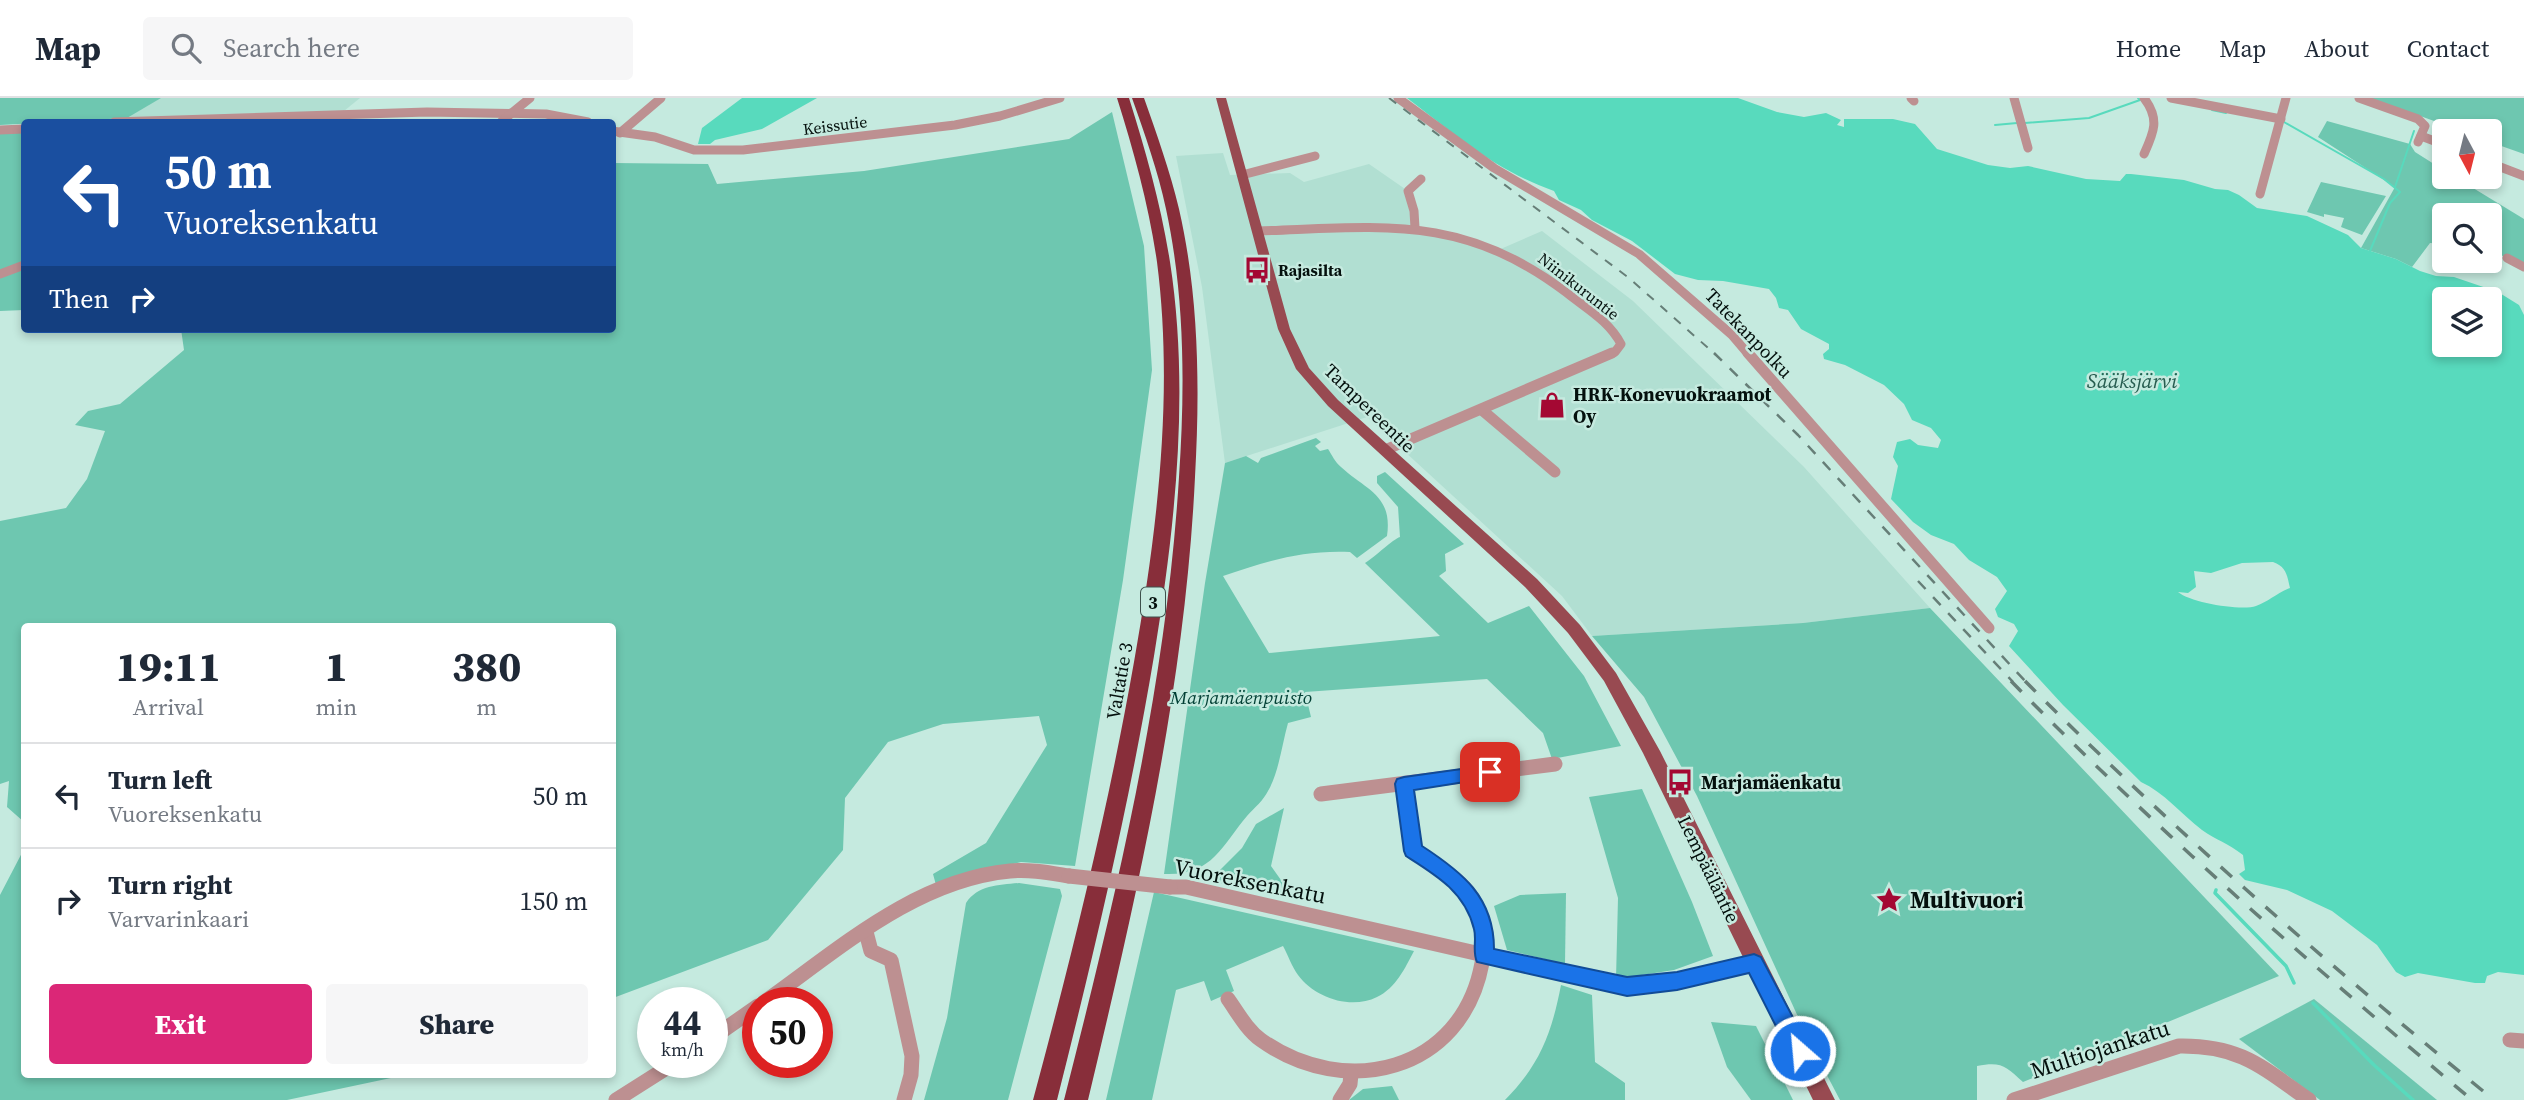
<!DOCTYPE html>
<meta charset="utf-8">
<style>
:root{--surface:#fff;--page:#f6f6f7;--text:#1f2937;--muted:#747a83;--line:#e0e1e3;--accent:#db2777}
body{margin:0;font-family:"Source Serif 4",serif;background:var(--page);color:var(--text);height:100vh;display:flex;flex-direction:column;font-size:26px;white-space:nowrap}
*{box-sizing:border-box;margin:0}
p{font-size:23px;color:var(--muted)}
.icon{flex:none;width:38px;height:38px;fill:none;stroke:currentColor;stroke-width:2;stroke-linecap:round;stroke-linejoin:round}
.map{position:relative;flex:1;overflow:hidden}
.side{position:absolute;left:21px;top:525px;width:595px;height:455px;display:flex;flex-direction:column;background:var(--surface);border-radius:7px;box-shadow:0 4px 10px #0003}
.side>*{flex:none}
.guide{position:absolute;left:21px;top:21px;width:595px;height:214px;border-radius:7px;box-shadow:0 4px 10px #0003;background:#1a4fa0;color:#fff;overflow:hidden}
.needle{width:46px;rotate:173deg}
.buttons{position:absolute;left:2432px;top:21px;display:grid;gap:14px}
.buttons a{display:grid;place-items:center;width:70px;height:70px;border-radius:7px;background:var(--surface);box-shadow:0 4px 10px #0003;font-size:35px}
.speed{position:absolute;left:637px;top:889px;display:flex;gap:14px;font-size:35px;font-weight:700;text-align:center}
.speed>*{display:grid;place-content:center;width:91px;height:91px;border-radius:50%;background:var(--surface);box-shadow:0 4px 10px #0003;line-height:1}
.speed small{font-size:18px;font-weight:400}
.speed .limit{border:10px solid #d22;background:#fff;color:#111}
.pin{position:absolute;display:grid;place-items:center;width:60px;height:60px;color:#fff;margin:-30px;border-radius:14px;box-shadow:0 4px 10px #0006}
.me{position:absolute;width:77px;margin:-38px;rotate:333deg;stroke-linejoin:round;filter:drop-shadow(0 0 5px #0008)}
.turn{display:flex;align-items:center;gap:24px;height:147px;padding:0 28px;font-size:32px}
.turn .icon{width:91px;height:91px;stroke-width:2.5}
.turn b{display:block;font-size:49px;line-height:60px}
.then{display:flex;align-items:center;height:66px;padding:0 28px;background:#0003;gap:14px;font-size:26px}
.eta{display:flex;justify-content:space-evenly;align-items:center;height:119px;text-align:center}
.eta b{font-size:42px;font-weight:800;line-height:49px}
.button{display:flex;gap:14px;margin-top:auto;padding:14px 28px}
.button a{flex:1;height:80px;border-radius:7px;background:var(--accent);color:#fff;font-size:28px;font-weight:800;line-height:80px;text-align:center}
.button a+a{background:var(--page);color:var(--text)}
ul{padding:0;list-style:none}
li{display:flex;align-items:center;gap:21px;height:105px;padding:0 28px;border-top:2px solid var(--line)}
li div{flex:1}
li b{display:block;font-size:26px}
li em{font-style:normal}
header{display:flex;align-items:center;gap:42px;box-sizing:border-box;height:98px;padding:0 35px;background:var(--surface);border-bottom:2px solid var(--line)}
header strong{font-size:33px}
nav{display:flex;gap:38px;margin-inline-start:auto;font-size:24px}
.search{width:490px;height:63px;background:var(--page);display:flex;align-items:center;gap:18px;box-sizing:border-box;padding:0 24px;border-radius:7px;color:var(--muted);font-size:26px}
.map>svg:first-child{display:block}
.built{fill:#b1dfd2}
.green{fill:#6ec7b0}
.water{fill:#58dabd;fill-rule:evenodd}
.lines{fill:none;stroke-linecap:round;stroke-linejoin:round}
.stream-far1{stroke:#58dabd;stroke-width:2}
.stream{stroke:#58dabd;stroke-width:3.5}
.minor-far2{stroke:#bd9091;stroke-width:9}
.minor-far1{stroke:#bd9091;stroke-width:11}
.minor{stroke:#bd9091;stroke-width:15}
.major{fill:#984a51;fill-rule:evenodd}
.highway{fill:#882e3a;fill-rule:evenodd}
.rail-far2{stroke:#667e77;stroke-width:2;stroke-dasharray:9 9;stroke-linecap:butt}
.rail-far1{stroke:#667e77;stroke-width:2.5;stroke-dasharray:11 11;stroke-linecap:butt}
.rail{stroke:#667e77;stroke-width:3.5;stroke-dasharray:15 15;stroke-linecap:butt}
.minor-bridge{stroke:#bd9091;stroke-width:15}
.route{fill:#1a73e8;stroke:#114b97;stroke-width:2}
.labels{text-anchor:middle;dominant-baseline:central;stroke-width:5;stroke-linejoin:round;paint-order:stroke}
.far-street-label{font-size:16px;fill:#04100d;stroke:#c5eadf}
.far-poi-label{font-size:16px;font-weight:bold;fill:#04100d;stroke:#c5eadf;text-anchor:start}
.shield{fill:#c5eadf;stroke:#3e514c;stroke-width:2}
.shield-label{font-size:18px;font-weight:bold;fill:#04100d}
.street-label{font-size:19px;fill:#04100d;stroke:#c5eadf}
.poi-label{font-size:19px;font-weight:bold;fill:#04100d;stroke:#c5eadf;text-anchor:start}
.park-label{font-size:19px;font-style:italic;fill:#013f34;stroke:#c5eadf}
.water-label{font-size:21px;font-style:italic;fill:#275d50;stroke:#c5eadf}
.near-street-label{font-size:23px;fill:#04100d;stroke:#c5eadf}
.near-poi-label{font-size:23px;font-weight:bold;fill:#04100d;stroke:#c5eadf;text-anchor:start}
</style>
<header>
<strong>Map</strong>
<div class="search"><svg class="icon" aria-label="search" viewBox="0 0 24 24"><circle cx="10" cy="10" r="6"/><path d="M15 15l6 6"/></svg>Search here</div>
<nav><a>Home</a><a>Map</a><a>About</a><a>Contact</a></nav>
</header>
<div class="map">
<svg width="2524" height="1002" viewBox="0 0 2524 1002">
<rect width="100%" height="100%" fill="#c5eadf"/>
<g class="built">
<path d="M160,0H360L344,13L124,21Z"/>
<path d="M1223,55L1230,77L1290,75L1304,84L1369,66L1408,93L1416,131L1496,153L1542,133L1633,203L1804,369L1930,510L1803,525L1592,538L1562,498L1367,319L1225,365L1202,189L1176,58Z"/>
</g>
<g class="green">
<path d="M0,0H161L127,20L0,27Z"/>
<path d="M2370,0H2524V56L2490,44V33H2462Z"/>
<path d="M1112,14L1144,148L1152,272L1123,482L1075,768L1021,764L936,787L933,776L986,745L1047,647L1039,618L943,626L888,644L845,700L843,752L768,842L613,900L612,528H24V724L7,709L9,683L0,686V423L66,410L87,381L105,333L75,327L88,313L120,306L184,252L181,231H612L613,65L708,66L717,86L864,73L1069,41Z"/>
<path d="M2327,23L2410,46L2415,54L2445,73V79H2455L2524,121V166L2490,153V117H2445V146L2430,145L2412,169L2396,161L2361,150L2395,89L2318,39Z"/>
<path d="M24,33V212L0,213V34Z"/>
<path d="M2321,84L2386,98L2362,137L2341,129L2344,120L2324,116V119L2307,114Z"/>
<path d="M1316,340L1321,344L1315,348L1320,353L1328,351C1332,357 1335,364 1341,369C1366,392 1393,397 1387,438L1357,460L1350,454C1302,452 1268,463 1223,478L1269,555L1440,538L1365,465C1375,459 1393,441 1400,439L1398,409L1377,385V378L1385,374L1464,446L1445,456L1446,473L1439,478L1488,525L1529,508L1584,578L1621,648L1552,661L1543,635L1487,581L1305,594L1311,619L1288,625C1282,646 1279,674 1268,693C1263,703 1255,709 1247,718C1221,749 1212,778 1164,776L1205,485L1225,365L1246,358L1258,365L1261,360Z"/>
<path d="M1930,510L2279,878L2023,984C2006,968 2001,963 1977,968V1002H1840L1810,945L1697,698L1644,599L1592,538L1803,525Z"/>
<path d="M1642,691L1692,804L1713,858L1674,872L1616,881L1618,800L1589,699Z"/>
<path d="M1284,710L1271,768L1293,799L1209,783L1242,750L1256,726Z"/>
<path d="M24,751V976L405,977L287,1002H0V797Z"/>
<path d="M1019,785L1060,791L1062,798L1008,1002H924L947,920L966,805C978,787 999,787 1019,785Z"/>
<path d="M1154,794L1414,853C1405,870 1396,890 1377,899C1351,912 1315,900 1298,877C1292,869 1288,857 1283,848L1226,872L1234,893L1211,903L1204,883L1176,892L1152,1002H1106Z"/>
<path d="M1566,795L1565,866L1507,852L1494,808L1520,797Z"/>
<path d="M1561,887L1592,897L1595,964L1625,985V1002H1505C1540,967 1552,934 1561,887Z"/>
<path d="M2314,901L2437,1002H2320L2239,941Z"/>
<path d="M1711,924L1756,928L1793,1002H1751L1727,969Z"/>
<path d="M1392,988L1399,1002H1349L1363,991Z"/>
</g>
<g class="water">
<path d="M742,0H817L762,31L715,42L710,46H698L702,30Z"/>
<path d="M1407,0H1738L1777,14L1804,19L1826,15L1841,22L1837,27L1844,29V21H1893L1915,26L1937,51L1988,67L2010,70L2028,68L2086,81L2120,83L2126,76H2131L2184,82L2215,91L2228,92L2239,97L2257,110L2307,118L2348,137L2361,150L2396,161L2420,173L2436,178L2454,179L2498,194L2519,207L2524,217V877L2498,874L2487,878L2485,885H2475L2418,875L2405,879L2396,874L2377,847L2332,813L2287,792L2245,782L2239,776L2245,772L2243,757C2228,745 2216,742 2202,732C2181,716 2165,695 2141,684L2063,607L2009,548L2018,533L2014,526L1998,519L1995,511L2007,493L1997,479L1969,462L1954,446L1931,437L1913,424L1891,401L1898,368L1893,359L1897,344L1910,341L1918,347L1938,350L1941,342L1931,330L1912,322L1904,306L1884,287L1845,267L1824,261L1823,256L1829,251V246L1801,231L1788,212L1779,210L1776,200L1769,191L1723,183L1698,182L1675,176L1632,143L1592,122L1581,112L1559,102L1554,93C1496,73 1456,37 1407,0ZM2445,201H2490V247H2445ZM2273,464C2287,469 2287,478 2290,490C2277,495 2268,504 2256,508C2242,513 2191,505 2178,494L2188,495L2196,489L2194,473L2211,475L2242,465Z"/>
</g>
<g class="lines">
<g class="stream-far1">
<path d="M2212,12L2226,15"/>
<path d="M2284,24L2384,81L2400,94L2390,105L2370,153"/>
<path d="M2025,25L2089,20L2140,2L2138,0"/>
<path d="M1995,27L2017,25"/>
<path d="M2395,89L2414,33"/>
</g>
<g class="stream">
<path d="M2216,792L2215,795L2286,868L2294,885"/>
<path d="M2313,905L2374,967L2413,1002"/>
</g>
<g class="minor-far2">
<path d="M1398,0L1494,70L1639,156L1732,237L1749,257"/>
<path d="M1911,0L1914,3"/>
<path d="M2014,0L2028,50"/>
<path d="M2144,0C2160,21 2154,34 2144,56"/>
<path d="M2171,0L2281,21"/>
<path d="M2359,0L2418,21L2425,28L2418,44"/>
<path d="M114,24L427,14L546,16L588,24"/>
<path d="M501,24L530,0"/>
<path d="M0,32L24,31"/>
<path d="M612,33L655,39L694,52H743L955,27L1000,18L1060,0"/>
<path d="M620,35L661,0"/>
<path d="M2421,38L2445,47"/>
<path d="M2490,65L2524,78"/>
<path d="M1242,77L1315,58"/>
<path d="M2260,96L2286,0"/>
<path d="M1415,130L1414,113L1408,93L1421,81"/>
<path d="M1258,133C1381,129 1462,115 1567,195C1587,211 1609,223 1621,246L1615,254L1608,257"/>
<path d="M2507,160L2524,169"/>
<path d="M0,176L24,167"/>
</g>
<g class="minor-far1">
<path d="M1748,255L1989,530"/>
<path d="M1482,312L1555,374"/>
<path d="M1385,352L1612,255"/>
</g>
<g class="minor">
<path d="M1321,696L1555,666"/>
<path d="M1170,789H1186L1616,887L1657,886L1754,865"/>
<path d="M866,834L871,853L891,862L912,958L911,977L904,1002"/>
<path d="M1228,901C1238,915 1247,932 1261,942C1345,1002 1462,974 1482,865C1486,844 1485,822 1474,803C1458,776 1436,771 1413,753L1404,686"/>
<path d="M763,905C838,852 915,782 1010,773C1030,771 1050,775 1069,778"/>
<path d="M712,940L758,908"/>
<path d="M2510,942L2524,943"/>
<path d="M616,1002L676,964"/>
<path d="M1340,1002L1350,986L1351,976"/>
<path d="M2014,1002L2179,948C2240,947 2262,969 2309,1002"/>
</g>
<path class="major" d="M1216,0H1226L1290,231L1309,270L1338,302L1537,481L1580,527L1616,575L1660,653L1835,1002H1813L1643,655L1604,583L1568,535L1525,489L1328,308L1296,271L1278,231Z"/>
<g class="highway">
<path d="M1117,0H1129C1146,54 1161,107 1170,164C1190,293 1175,430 1154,558C1129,708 1094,855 1057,1002H1033C1072,857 1108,712 1134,564C1157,434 1174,296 1157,164C1149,108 1134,54 1117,0Z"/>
<path d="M1132,0H1144C1157,37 1170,73 1179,111C1199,198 1200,290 1195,379C1185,590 1137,797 1088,1002H1064C1116,798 1166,591 1179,379C1185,290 1185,199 1166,111C1158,73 1145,37 1132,0Z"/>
</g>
<path class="rail-far2" d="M1389,0L1629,180L1716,257"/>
<g class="rail-far1">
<path d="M1714,255L1798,337L2026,584"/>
<path d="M1918,483L2013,584"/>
</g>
<g class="rail">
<path d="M2011,583C2156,732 2313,868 2472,1002"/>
<path d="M2025,583C2173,732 2331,869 2494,1002"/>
</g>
<path class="minor-bridge" d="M1069,778L1170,789"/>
</g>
<path class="route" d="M1490,667L1496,669L1499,674L1496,679L1414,692L1422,748C1462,774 1494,799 1494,851L1627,879L1677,874L1754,856L1761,859L1807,946L1810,953L1807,960L1800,963L1792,960L1749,875L1677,892L1627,898L1477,864C1472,853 1477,842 1474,831C1465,794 1436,777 1406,758L1404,753L1395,686L1397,681L1404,679Z"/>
<defs>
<g id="bus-bare" transform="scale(2.1)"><path d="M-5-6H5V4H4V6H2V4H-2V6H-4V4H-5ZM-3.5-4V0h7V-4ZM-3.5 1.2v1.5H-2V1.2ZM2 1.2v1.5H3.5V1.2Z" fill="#a40833" stroke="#c5eadf" stroke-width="2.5" paint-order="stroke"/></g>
<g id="shop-bare" transform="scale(2.1)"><path d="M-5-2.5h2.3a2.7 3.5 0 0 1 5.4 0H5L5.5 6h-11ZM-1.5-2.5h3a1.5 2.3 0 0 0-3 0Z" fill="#a40833" stroke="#c5eadf" stroke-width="2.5" paint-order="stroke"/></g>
<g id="sight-bare" transform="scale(2.1)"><path d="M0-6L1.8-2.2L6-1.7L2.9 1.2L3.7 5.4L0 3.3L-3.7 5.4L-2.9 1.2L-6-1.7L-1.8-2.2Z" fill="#a40833" stroke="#c5eadf" stroke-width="2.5" paint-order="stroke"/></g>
</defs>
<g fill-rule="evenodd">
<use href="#bus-bare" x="1257" y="172"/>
<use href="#shop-bare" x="1552" y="307"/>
<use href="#bus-bare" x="1680" y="684"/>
<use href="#sight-bare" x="1889" y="802"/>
</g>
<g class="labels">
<g class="far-street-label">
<text transform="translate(835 27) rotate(-7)">Keissutie</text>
<text transform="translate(1579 188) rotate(38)">Niinikuruntie</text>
</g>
<g class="far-poi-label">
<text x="1278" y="172">Rajasilta</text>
</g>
<rect class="shield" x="1141" y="489.5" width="24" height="29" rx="5"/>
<g class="shield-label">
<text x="1153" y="504">3</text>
</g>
<g class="street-label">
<text transform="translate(1749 235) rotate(46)">Tatekanpolku</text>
<text transform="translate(1370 310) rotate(44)">Tampereentie</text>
<text transform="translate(1119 583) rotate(-80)">Valtatie 3</text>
<text transform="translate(1709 771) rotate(64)">Lempääläntie</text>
</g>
<g class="poi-label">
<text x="1573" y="296">HRK-Konevuokraamot<tspan x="1573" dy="22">Oy</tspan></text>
<text x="1701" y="684">Marjamäenkatu</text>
</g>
<g class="park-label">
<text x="1241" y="599">Marjamäenpuisto</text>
</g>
<g class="water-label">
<text x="2132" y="282">Sääksjärvi</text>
</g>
<g class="near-street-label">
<text transform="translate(1250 783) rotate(11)">Vuoreksenkatu</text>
<text transform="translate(2100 951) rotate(-18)">Multiojankatu</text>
</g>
<g class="near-poi-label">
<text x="1910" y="802">Multivuori</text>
</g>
</g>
</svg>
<div class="buttons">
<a><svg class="needle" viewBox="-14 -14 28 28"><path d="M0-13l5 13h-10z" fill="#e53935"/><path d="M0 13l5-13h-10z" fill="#747a83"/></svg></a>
<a><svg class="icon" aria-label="search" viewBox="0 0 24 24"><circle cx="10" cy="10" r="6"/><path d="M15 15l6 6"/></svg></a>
<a><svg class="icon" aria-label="layers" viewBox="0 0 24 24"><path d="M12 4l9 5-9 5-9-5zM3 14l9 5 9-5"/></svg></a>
</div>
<div class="speed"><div>44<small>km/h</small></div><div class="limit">50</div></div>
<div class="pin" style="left:1490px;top:674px;background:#d93025"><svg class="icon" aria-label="arrive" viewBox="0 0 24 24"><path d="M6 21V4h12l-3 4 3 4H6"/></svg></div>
<svg class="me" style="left:1800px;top:953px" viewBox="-20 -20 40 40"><circle r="17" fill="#1a73e8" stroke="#fff" stroke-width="3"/><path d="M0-11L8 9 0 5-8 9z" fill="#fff"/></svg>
<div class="guide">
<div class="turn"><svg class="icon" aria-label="left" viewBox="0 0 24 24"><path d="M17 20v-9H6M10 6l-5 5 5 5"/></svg><div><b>50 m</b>Vuoreksenkatu</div></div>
<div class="then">Then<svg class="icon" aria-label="right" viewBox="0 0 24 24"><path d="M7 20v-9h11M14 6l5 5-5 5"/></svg></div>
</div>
<section class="side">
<div class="eta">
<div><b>19:11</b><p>Arrival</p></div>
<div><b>1</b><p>min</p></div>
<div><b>380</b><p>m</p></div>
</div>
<ul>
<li><svg class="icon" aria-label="left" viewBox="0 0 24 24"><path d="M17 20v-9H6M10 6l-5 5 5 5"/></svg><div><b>Turn left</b><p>Vuoreksenkatu</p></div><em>50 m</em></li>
<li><svg class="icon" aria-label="right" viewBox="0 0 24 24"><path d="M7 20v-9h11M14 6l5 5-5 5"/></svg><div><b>Turn right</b><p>Varvarinkaari</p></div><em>150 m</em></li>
</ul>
<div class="button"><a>Exit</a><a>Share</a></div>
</section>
</div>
